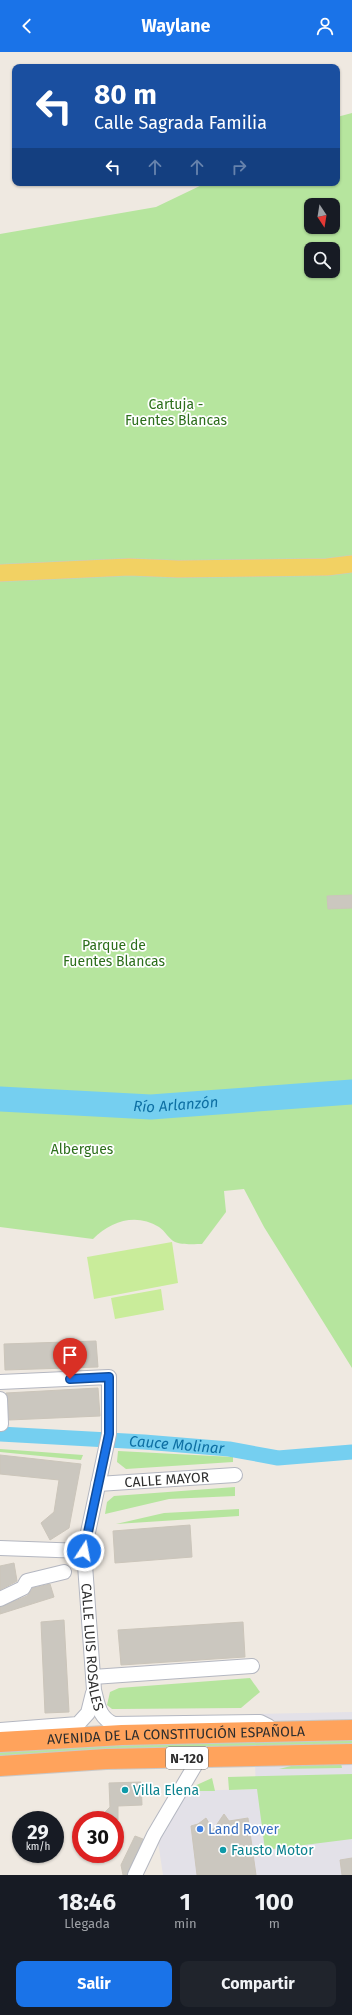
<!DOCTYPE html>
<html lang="es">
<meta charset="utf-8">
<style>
:root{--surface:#171b24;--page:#20242c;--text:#f1f3f6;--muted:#9ea1a6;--accent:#1a73e8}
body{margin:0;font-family:"Fira Sans",sans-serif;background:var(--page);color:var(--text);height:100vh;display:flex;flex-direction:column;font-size:15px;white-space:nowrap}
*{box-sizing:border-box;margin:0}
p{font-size:13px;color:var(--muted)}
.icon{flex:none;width:22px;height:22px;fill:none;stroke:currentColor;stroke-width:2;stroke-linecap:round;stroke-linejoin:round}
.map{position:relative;height:1823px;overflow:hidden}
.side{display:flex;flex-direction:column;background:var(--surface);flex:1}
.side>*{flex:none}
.guide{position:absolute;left:12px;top:12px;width:328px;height:122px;border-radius:8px;box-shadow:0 1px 3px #0004;background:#1a4fa0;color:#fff;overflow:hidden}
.needle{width:26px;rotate:168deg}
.tools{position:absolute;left:304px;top:146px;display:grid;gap:8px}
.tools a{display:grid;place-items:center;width:36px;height:36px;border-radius:8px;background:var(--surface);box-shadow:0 1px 3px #0004;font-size:20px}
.speed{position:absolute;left:12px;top:1759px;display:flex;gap:8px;font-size:20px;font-weight:700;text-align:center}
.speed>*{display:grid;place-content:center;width:52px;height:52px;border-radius:50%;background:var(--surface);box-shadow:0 1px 3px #0004;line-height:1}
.speed small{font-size:10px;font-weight:400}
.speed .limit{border:6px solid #d22;background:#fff;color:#111}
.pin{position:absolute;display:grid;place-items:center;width:34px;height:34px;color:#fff;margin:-41px -17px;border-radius:50% 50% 50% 0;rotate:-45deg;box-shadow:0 0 4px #0007}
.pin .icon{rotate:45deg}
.me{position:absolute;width:44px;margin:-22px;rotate:11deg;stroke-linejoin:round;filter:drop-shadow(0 0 3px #0008)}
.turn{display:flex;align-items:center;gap:14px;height:84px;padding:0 16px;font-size:18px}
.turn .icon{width:52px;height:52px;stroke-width:2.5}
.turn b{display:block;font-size:28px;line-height:34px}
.lanes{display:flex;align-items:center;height:38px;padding:0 16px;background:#0003;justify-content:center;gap:20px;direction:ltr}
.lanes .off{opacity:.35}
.eta{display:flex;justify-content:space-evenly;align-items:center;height:68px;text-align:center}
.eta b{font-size:24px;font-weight:700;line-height:28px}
.cta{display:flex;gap:8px;margin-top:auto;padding:8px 16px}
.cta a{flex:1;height:46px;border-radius:8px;background:var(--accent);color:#fff;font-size:16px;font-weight:700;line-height:46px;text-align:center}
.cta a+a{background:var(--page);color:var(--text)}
header{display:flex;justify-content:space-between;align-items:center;height:52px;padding:0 16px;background:var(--accent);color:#fff;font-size:18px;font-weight:700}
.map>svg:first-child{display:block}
.industrial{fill:#e3e1e8}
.green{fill:#b6e59e;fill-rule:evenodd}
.pitch{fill:#c9ec9a}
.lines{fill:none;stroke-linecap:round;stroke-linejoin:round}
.canal{stroke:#75cff0;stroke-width:15}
.river{stroke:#75cff0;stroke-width:25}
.building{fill:#cbc7bf;stroke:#cbc5ba}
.minor-casing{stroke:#b4b7c1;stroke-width:16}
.major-casing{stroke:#c9c9c9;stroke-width:18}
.highway-casing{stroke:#c9c9c9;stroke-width:22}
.minor{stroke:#fff;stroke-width:14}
.major{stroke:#f2d163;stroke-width:17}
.highway{stroke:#ffa35c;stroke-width:20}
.route-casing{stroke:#114b97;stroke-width:10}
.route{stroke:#1a73e8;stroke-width:7}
.culture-dot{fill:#0f9aa8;stroke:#fff;stroke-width:1.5}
.shop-dot{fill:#3f7fe0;stroke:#fff;stroke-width:1.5}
.labels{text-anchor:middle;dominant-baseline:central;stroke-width:3.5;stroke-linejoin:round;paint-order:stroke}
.shield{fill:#fff;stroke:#6d6d6d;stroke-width:1}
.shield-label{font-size:13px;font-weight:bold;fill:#2e2e2e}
.park-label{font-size:14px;fill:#2c6e1b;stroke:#fff}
.street-label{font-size:14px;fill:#2e2e2e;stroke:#fff}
.culture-label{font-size:14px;fill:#0d838f;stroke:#fff;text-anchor:start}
.shop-label{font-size:14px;fill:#366cbe;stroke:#fff;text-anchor:start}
.water-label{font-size:15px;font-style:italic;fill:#0d6fa3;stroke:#fff}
</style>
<header><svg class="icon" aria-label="back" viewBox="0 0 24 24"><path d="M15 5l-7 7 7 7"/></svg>Waylane<svg class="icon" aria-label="person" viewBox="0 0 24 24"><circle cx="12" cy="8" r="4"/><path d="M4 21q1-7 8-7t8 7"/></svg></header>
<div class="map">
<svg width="352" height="1823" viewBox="0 0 352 1823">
<rect width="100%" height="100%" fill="#efe9e1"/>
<path class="industrial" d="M352,1660V1823H163L157,1783L188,1739L256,1737L253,1662Z"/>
<g class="green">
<path d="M352,61V1316L264,1175L244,1137L224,1139L226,1160L202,1192C195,1192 181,1193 175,1190C169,1187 165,1179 159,1175C136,1161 111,1169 93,1187L0,1175V182L156,155L206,131H337V65ZM311,153H333V175H311ZM311,197H333V219H311Z"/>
<path d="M0,1397L83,1403L81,1408L0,1400Z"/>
<path d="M118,1399L233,1405V1410L126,1417L117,1410Z"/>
<path d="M235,1435V1444L169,1447L105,1462L107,1450L114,1444Z"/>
<path d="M239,1457V1464L116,1472L164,1461Z"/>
<path d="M250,1626L260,1640L241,1656L117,1657H112L107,1653L110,1640L119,1636Z"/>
<path d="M352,1686V1695L0,1707V1698L22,1696Z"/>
<path d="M341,1711L342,1716L279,1717L295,1713Z"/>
<path d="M352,1722V1787L265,1798L257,1737L229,1738L228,1725Z"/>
<path d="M212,1726L215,1739H188L190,1736Z"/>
</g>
<g class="pitch">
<path d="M172,1190L178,1231L94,1247L87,1205Z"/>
<path d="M161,1237L164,1258L115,1267L111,1246Z"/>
</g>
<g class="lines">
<path class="canal" id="s1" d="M0,1382L144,1390L229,1397L278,1406L352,1400"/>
<path class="river" id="s2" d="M0,1047L151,1055L352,1040"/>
</g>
<g class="building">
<path d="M352,843V856L328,857L327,844Z"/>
<path d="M96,1289L98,1315L5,1318L4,1292Z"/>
<path d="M98,1336L100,1364L9,1368L8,1347L6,1341Z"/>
<path d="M0,1403L81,1412L69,1476L50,1488L41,1471L54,1460L59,1428L0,1422Z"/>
<path d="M190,1473L192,1505L115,1511L113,1479Z"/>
<path d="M14,1511L17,1529L0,1538V1514Z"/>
<path d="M50,1532L54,1545L0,1562V1555L27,1544L33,1536Z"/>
<path d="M64,1568L69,1660L45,1661L41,1570Z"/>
<path d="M243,1570L245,1605L121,1613L118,1578Z"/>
<path d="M141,1730L142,1753L118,1754V1768H97L110,1755L109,1731Z"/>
<path d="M224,1762L229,1769L248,1766L256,1823H197L191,1774L198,1772L206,1766L213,1778Z"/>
<path d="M135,1784L143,1787L127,1823H123L121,1813Z"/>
<path d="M352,1806V1823H342L340,1808Z"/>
</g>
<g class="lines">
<g class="minor-casing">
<g id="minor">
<path id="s3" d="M0,1330L109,1325V1382L84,1499L94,1638C98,1653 99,1666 114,1672L260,1670L268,1674L274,1680"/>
<path d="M0,1347L1,1372"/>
<path id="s4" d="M98,1432L235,1423"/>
<path d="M0,1496L84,1499"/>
<path d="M0,1547L23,1536L27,1529L64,1520"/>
<path d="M93,1625L252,1614"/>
<path d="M0,1678L78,1672L88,1661L93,1641"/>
<path d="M135,1823L154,1783L200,1705"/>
</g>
</g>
<g class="major-casing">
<path id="major" d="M0,521L129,515L178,517L327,515L352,512"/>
</g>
<g class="highway-casing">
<g id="highway">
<path id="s5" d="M0,1690L122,1683L352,1678"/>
<path d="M0,1714L106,1707L352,1702"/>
</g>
</g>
<use href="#minor" class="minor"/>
<use href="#major" class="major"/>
<use href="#highway" class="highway"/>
</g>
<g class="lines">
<g class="route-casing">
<path id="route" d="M70,1327L109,1325V1382L84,1499"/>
</g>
<use href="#route" class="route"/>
</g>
<g class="culture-dot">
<circle cx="125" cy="1738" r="4"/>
<circle cx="223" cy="1798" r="4"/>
</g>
<circle class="shop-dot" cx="200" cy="1777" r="4"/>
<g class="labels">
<rect class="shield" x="166" y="1695" width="42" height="22" rx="3"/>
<g class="shield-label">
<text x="187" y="1706">N-120</text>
</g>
<g class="park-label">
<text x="176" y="352">Cartuja -<tspan x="176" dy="16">Fuentes Blancas</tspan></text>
<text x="114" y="893">Parque de<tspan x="114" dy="16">Fuentes Blancas</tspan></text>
<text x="82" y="1097">Albergues</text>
</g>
<g class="street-label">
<text stroke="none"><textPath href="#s4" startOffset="69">CALLE MAYOR</textPath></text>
<text stroke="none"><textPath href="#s3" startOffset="382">CALLE LUIS ROSALES</textPath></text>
<text stroke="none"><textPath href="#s5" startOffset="176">AVENIDA DE LA CONSTITUCIÓN ESPAÑOLA</textPath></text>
</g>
<g class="culture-label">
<text x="133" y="1738">Villa Elena</text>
<text x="231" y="1798">Fausto Motor</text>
</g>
<g class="shop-label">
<text x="208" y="1777">Land Rover</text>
</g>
<g class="water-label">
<text stroke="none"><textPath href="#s2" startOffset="176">Río Arlanzón</textPath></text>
<text stroke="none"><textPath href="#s1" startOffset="177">Cauce Molinar</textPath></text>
</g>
</g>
</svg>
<div class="tools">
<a><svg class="needle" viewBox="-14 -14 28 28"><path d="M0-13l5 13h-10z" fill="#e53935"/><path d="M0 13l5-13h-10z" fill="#9ea1a6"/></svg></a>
<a><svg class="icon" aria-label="search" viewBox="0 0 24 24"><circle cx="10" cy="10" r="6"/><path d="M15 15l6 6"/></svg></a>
</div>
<div class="speed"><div>29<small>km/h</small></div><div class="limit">30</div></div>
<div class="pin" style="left:70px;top:1327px;background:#d93025"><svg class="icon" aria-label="arrive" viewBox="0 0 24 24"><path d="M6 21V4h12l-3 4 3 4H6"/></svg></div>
<svg class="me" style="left:84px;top:1499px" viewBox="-20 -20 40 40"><circle r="17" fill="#1a73e8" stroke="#fff" stroke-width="3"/><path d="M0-11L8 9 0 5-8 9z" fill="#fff"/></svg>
<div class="guide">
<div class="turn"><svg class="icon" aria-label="left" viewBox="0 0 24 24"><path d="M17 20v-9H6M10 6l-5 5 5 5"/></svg><div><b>80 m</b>Calle Sagrada Familia</div></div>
<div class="lanes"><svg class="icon" aria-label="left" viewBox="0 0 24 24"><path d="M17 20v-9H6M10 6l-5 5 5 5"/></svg><svg class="icon off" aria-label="ahead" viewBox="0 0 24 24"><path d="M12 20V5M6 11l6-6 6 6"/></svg><svg class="icon off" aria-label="ahead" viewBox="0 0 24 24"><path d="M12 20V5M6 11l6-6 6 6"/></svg><svg class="icon off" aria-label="right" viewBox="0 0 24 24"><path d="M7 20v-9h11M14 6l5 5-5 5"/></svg></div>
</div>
</div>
<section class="side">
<div class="eta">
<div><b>18:46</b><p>Llegada</p></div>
<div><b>1</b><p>min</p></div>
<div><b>100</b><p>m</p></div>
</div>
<div class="cta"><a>Salir</a><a>Compartir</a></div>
</section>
